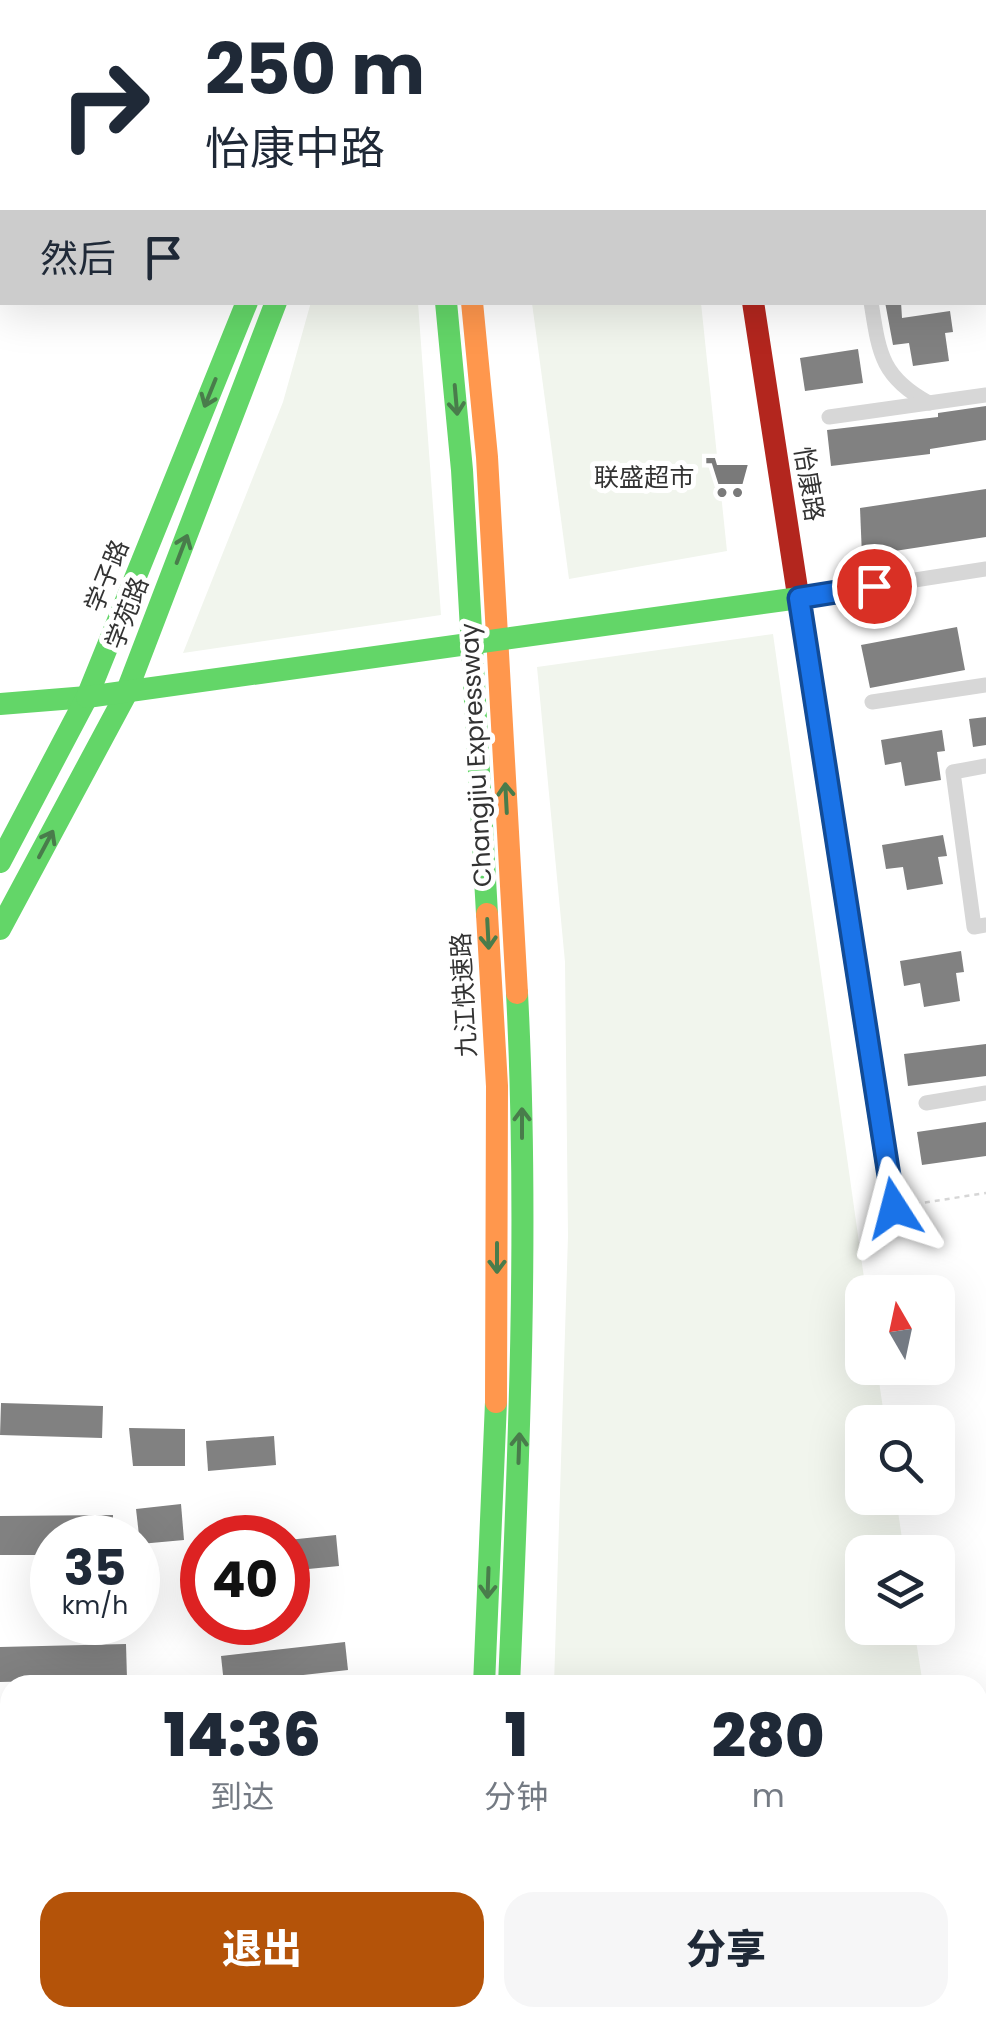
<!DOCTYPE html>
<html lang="zh">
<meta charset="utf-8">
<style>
:root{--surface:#fff;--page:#f6f6f7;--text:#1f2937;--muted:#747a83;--accent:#b45309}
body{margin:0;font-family:Poppins,"Noto Sans SC",sans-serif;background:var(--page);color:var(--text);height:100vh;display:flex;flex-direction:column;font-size:38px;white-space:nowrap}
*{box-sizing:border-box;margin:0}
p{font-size:32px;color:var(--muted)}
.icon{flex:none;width:55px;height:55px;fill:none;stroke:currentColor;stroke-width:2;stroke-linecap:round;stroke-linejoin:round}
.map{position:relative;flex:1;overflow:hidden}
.panel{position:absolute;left:0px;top:1675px;width:988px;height:352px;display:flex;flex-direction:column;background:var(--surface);border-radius:30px 30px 0 0;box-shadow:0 10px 40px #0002}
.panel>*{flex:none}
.top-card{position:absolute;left:0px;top:0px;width:988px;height:305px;box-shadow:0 10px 40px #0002;background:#fff;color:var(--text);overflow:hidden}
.needle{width:65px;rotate:351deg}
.fabs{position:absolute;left:845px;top:1275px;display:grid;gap:20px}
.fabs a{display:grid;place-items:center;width:110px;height:110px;border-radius:20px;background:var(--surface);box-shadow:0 10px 40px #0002;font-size:50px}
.speed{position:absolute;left:30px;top:1515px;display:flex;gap:20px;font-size:50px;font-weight:700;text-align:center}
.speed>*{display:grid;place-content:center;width:130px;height:130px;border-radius:50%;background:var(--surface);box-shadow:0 10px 40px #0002;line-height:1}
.speed small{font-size:25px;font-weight:400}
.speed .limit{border:15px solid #d22;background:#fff;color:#111}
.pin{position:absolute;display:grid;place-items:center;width:85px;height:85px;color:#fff;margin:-42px;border:5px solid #fff;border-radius:50%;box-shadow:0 2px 10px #0007}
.me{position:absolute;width:110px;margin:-55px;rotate:351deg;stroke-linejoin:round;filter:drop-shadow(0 0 8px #0008)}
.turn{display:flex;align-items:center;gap:35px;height:210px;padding:0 40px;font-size:45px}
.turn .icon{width:130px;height:130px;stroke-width:2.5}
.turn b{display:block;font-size:70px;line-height:85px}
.then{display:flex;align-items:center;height:95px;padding:0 40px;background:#0003;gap:20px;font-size:38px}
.eta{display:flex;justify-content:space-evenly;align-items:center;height:170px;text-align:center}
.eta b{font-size:60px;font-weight:800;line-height:70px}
.cta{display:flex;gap:20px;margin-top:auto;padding:20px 40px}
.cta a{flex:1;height:115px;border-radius:30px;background:var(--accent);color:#fff;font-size:40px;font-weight:800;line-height:115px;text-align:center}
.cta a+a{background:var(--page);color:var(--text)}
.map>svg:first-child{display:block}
.green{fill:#f1f5ed}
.building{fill:#818181}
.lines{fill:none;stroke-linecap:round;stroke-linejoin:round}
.path{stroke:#d6d6d6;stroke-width:2.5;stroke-dasharray:5 5;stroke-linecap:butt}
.street{stroke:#d7d7d7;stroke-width:15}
.fast{stroke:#63d668;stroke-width:22}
.slow{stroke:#ff974d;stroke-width:22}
.jam{stroke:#b3261e;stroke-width:22}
.fast-bridge{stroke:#63d668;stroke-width:22}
.oneway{stroke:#497c4b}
.route-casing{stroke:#114b97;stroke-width:25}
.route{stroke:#1a73e8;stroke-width:18}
.labels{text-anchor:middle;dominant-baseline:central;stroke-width:10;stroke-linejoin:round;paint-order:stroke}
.poi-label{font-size:25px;fill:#333;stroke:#fff;text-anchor:end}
.street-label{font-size:25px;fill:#333;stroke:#fff}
</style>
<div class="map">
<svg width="986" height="2026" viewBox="0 0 986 2026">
<rect width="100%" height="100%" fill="#fff"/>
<g class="green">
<path d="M0,0H247V2H2L0,128Z"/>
<path d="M311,302L418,303L441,615L183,653L283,402Z"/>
<path d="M532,303H701L727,551L569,579Z"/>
<path d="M773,634L866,1292H862V1368H877L885,1422H862V1498H896L904,1552H862V1628H914L923,1685H554L568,1236L565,962L537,667Z"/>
<path d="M487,2018H782L781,2026H489Z"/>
</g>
<g class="building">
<path d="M885,302H901L902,318L950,311L953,332L945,333L949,361L913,366L909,343L893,345Z"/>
<path d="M858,349L863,383L805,391L800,358Z"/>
<path d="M986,406V440L930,449V454L831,466L827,430L938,417V413Z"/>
<path d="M986,489V537L862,556L860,508Z"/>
<path d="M957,627L965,670L870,688L861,645Z"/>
<path d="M986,717V745L973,747L969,719Z"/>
<path d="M942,730L945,751L937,752L941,780L905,786L901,762L885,765L881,740Z"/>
<path d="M943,835L947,856L938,857L943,884L907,890L903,867L886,869L882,845Z"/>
<path d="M961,951L964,972L956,973L960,1001L924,1007L920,983L904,986L900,961Z"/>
<path d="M986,1044V1076L908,1086L904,1054Z"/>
<path d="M986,1122V1156L922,1165L917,1132Z"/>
<path d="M1,1403L103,1406L102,1438L0,1435Z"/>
<path d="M129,1428L185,1429V1466H133Z"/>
<path d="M274,1436L276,1465L208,1471L206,1441Z"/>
<path d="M181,1504L184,1540L140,1544L136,1509Z"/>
<path d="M113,1515V1538H52V1555H0V1516Z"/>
<path d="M336,1535L339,1566L288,1571V1540Z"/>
<path d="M345,1642L348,1670L224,1684L221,1656Z"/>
<path d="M126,1644L127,1679L0,1682V1647Z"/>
</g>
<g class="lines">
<path class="path" d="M915,1204L986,1193"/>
<g class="street">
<path d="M985,21L986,20"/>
<path d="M871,302C879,353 881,377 929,403"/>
<path d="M829,417L986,395"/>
<path d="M799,598L986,569"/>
<path d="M872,702L986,685"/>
<path d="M986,766L953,772L974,927L986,925"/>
<path d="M926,1103L986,1093"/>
<path d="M0,1865H10"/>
</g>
<g class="fast">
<path d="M327,0V2"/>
<path d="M418,0V2"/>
<path d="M444,0V2"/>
<path d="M746,0V2"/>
<path d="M446,302L462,470L487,914"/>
<path d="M0,704L87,697"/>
<path d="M821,745L893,1208"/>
<path d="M0,862L87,697L247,302"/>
<path d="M0,929L125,696L276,302"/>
<path d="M484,1685L496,1402"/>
<path d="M509,1685C519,1454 529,1223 517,993"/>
<path d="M469,2018V2026"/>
</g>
<g class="slow">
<path d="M299,0V2"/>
<path d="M472,302L487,457L517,993"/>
<path d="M487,914L497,1086L496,1402"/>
<path d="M495,2026L496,2018"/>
</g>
<path class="jam" d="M753,302L821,745"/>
<path class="fast-bridge" d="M87,697L799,598"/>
</g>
<defs><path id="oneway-shaft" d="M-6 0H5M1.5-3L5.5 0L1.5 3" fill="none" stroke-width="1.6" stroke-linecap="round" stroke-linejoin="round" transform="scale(2.5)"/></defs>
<g class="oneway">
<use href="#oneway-shaft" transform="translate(210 393) rotate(112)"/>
<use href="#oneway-shaft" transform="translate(456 400) rotate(85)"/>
<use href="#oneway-shaft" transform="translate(182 549) rotate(-69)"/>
<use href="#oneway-shaft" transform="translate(506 798) rotate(-93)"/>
<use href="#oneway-shaft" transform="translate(46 844) rotate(-62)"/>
<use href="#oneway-shaft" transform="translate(488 934) rotate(87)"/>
<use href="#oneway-shaft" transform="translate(522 1123) rotate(-90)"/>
<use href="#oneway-shaft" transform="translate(497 1258) rotate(90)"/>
<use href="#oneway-shaft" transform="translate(519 1448) rotate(-88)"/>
<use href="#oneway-shaft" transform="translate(488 1583) rotate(92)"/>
</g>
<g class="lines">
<g class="route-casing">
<path id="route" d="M874,586L799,598L894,1208"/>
</g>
<use href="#route" class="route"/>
</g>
<defs>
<g id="supermarket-bare" transform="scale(3.45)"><path d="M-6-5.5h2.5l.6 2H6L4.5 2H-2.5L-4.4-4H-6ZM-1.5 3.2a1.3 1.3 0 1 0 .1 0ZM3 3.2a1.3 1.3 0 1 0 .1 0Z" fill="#7a7a7a" stroke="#fff" stroke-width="2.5" paint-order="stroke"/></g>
</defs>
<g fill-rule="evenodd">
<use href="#supermarket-bare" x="727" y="477"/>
</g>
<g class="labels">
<g class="poi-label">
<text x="694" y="477">联盛超市</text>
</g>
<g class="street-label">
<text transform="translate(809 484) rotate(81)">怡康路</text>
<text transform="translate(107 576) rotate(-68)">学子路</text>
<text transform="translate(127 613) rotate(-69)">学苑路</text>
<text transform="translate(476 755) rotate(-93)">Changjiu Expressway</text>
<text transform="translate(464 995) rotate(-93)">九江快速路</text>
</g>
</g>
</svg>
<div class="fabs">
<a><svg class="needle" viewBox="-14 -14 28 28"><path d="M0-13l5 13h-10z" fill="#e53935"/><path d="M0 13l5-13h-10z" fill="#747a83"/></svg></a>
<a><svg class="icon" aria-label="search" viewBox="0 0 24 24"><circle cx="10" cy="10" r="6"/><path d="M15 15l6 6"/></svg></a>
<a><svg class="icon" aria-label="layers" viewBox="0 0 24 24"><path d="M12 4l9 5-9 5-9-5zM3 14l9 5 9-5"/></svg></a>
</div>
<div class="speed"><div>35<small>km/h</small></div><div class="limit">40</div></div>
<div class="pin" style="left:874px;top:586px;background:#d93025"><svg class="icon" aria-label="arrive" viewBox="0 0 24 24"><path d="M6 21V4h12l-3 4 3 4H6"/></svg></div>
<svg class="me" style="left:894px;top:1208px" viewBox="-20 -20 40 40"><path d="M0-17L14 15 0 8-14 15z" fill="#1a73e8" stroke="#fff" stroke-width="4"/></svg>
<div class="top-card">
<div class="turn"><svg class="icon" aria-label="right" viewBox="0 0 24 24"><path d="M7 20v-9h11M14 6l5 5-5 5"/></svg><div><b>250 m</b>怡康中路</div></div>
<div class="then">然后<svg class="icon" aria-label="arrive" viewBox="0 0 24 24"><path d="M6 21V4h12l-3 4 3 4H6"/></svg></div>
</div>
<section class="panel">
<div class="eta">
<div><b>14:36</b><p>到达</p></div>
<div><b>1</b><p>分钟</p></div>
<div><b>280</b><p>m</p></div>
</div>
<div class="cta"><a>退出</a><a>分享</a></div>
</section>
</div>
